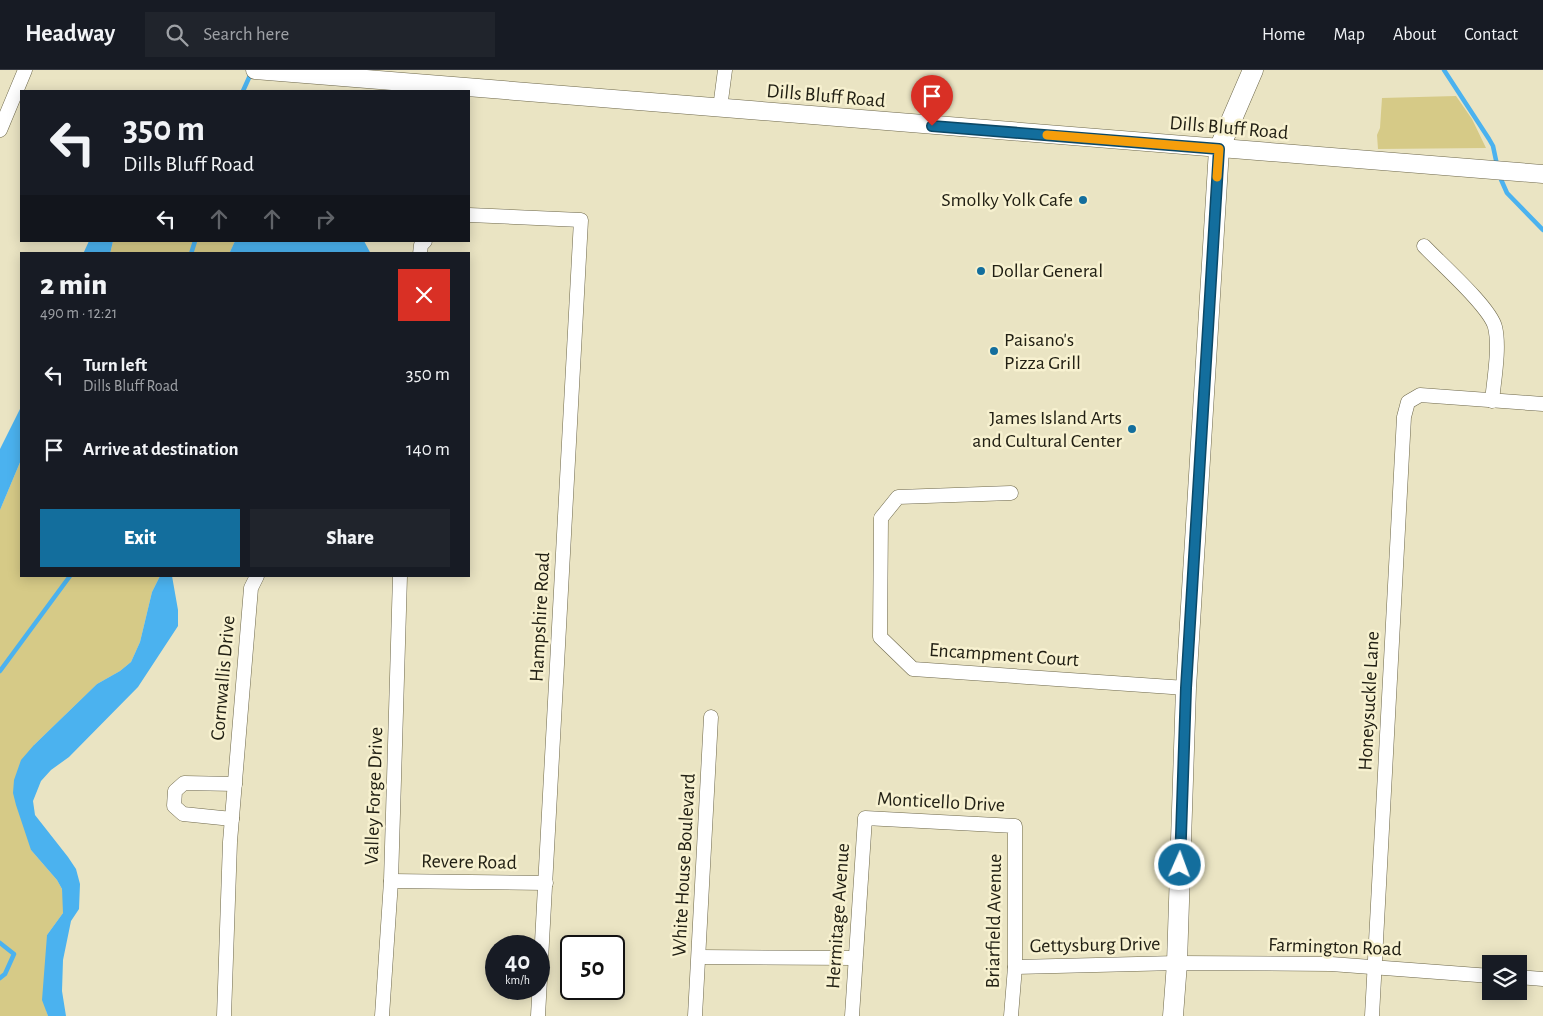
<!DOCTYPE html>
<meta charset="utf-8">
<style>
:root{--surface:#171b24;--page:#20242c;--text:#f1f3f6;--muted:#9ea1a6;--line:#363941;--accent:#136e9d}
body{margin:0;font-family:"Alegreya Sans",sans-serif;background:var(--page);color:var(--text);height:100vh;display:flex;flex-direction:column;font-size:19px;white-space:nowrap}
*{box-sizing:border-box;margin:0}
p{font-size:16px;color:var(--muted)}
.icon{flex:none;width:28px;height:28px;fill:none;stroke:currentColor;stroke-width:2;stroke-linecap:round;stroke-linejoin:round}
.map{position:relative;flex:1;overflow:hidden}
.details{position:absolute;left:20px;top:182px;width:450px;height:325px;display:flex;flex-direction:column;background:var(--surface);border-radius:0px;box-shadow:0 2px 12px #0003}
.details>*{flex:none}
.guide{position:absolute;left:20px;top:20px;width:450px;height:152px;border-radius:0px;box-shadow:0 2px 12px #0003;background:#171b24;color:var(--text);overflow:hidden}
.controls{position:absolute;left:1482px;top:885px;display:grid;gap:10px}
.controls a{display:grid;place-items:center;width:45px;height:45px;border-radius:0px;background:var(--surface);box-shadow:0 2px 12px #0003;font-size:25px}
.speed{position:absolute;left:485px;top:865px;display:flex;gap:10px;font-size:25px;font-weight:700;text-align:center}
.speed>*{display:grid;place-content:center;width:65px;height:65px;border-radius:50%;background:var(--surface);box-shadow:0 2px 12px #0003;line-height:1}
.speed small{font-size:12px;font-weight:400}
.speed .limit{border:2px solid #111;border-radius:8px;background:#fff;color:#111}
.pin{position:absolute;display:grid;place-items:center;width:42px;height:42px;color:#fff;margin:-51px -21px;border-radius:50% 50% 50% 0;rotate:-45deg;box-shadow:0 0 5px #0007}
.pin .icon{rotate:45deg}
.me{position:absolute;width:55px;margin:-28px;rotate:2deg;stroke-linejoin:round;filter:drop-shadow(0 0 4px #0008)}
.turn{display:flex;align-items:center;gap:18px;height:105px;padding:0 20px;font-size:22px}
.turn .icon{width:65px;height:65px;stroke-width:2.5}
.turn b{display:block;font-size:35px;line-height:42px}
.lanes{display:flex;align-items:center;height:48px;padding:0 20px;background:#0003;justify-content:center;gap:25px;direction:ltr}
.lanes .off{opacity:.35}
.round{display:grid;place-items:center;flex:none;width:52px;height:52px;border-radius:0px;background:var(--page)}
.overview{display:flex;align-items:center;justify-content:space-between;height:85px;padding:0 20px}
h1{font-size:30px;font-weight:800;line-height:38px}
.primary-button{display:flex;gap:10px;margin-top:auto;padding:10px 20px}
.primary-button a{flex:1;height:58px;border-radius:0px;background:var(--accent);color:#fff;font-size:20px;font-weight:800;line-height:58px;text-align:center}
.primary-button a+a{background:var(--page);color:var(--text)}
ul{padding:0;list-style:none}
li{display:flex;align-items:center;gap:15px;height:75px;padding:0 20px}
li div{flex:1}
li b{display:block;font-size:19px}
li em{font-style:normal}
header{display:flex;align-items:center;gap:30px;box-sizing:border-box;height:70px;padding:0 25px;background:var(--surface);border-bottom:1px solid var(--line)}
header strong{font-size:24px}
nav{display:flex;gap:28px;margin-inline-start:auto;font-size:18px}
.search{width:350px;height:45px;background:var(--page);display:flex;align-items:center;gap:12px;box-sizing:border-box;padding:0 18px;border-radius:0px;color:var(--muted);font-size:19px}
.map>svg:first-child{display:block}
.green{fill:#d6ca87}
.water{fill:#4bb2ef}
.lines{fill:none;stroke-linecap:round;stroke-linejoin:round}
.stream{stroke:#4bb2ef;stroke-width:4.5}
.minor-casing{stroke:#6d674a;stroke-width:15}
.tertiary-casing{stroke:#6d674a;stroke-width:19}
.secondary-casing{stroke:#6d674a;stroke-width:21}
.minor{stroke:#fff;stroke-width:14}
.tertiary{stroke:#fff;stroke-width:18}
.secondary{stroke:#fff;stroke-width:20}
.route-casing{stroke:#0c4866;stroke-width:12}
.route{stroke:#136e9d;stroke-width:9}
.slow{stroke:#f59e0b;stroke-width:9}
.poi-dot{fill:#136e9d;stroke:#f7f1d0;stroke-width:2}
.labels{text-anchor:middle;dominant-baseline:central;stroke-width:5;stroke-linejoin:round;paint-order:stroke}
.street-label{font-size:20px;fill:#222014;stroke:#f7f1d0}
.poi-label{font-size:20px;fill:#222014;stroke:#f7f1d0;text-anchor:end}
</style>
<header>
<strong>Headway</strong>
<div class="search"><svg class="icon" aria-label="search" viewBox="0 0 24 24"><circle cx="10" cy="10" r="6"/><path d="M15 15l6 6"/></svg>Search here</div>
<nav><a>Home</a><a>Map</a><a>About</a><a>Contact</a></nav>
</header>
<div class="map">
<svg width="1543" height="946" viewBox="0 0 1543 946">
<rect width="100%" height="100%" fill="#eae4c3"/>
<g class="green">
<path d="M1456,26L1472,49L1486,78L1378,79L1377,65L1380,58L1382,28Z"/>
<path d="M113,171H235L229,184H110Z"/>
<path d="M21,390V506H160L152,522L140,572L131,592L120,601L97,614L34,675L31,780L57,810L62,819L64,832L63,843L47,865L46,940L48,946H0V440Z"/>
</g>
<g class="water">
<path d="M89,171H113L110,184H83Z"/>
<path d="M235,171H364L371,184H229Z"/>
<path d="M21,337V390L0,440V379Z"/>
<path d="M160,506H172L178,540V556L138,617L69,687L51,700L41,711L33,731L35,745L68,787L76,799L80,814L79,839L71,851L63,890L62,921L66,946H48L42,930L47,865L63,843L62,819L57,810L31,780L16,735L13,723L14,710L21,690L34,675L97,614L120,601L131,592L140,572L152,522Z"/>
</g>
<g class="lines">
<g class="stream">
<path d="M1444,0L1489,69L1493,76L1497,95"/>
<path d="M243,21L252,1"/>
<path d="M1499,105L1507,123L1543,160"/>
<path d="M191,184L195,171"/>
<path d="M0,601L70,506"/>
<path d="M0,873L14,884L5,904L0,908"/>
</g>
<g class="minor-casing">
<g id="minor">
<path d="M720,38L725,0"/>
<path d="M0,60L25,0"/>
<path d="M469,145L581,150L538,946"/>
<path d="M1424,176C1440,193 1490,237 1495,257C1500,277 1494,310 1492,331"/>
<path d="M420,184L421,175L425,171"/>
<path d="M1011,423L898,427L881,448L880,567L913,599L1186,618"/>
<path d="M232,749L183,744L174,736L175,721L184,713L235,714"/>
<path d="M391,811L546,813"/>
<path d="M699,887L855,888"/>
<path d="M1015,897L1177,893L1331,894L1491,906"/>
<path d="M1519,907L1543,909"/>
<path d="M224,946L230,772L251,518L257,506"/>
<path d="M382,946L391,811L400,506"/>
<path d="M695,946L711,647"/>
<path d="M852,946L865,748L1015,756V897L1011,946"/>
<path d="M1372,946L1404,347L1408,332L1420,325L1543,334"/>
</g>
</g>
<g class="tertiary-casing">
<path id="tertiary" d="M255,0L1543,104"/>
</g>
<g class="secondary-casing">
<path id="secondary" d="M1173,946L1177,893L1186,618L1219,79L1253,0"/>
</g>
<use href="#minor" class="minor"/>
<use href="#tertiary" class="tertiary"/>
<use href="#secondary" class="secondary"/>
</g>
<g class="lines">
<g class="route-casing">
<path id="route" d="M932,56L1219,79L1186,618L1180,795"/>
</g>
<use href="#route" class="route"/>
<path class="slow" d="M1047,65L1219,79L1217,107"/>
</g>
<g class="poi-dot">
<circle cx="1083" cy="130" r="5"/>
<circle cx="981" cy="201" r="5"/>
<circle cx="994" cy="281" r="5"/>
<circle cx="1132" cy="359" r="5"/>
</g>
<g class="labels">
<g class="street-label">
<text transform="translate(826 26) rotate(5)">Dills Bluff Road</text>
<text transform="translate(1229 58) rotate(5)">Dills Bluff Road</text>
<text transform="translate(540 547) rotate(-87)">Hampshire Road</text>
<text transform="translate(1004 585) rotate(4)">Encampment Court</text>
<text transform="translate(223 608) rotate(-85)">Cornwallis Drive</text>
<text transform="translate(1369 631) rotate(-87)">Honeysuckle Lane</text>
<text transform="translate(374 726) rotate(-88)">Valley Forge Drive</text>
<text transform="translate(941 732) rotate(3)">Monticello Drive</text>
<text transform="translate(469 792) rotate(1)">Revere Road</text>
<text transform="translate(684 795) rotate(-87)">White House Boulevard</text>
<text transform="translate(838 846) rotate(-86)">Hermitage Avenue</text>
<text transform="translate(994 851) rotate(-89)">Briarfield Avenue</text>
<text transform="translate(1095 875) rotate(-1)">Gettysburg Drive</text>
<text transform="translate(1335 877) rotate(2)">Farmington Road</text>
</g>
<g class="poi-label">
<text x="1073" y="130">Smolky Yolk Cafe</text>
<text x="991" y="201" text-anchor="start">Dollar General</text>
<text x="1004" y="270" text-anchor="start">Paisano's<tspan x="1004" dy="23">Pizza Grill</tspan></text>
<text x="1122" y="348">James Island Arts<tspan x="1122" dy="23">and Cultural Center</tspan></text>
</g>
</g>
</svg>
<div class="controls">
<a><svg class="icon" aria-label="layers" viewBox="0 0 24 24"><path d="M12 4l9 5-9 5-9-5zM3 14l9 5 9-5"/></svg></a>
</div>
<div class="speed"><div>40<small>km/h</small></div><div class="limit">50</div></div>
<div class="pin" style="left:932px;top:56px;background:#d93025"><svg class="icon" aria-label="arrive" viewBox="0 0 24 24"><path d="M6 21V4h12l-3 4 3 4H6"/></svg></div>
<svg class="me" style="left:1180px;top:795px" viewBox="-20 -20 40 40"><circle r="17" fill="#136e9d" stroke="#fff" stroke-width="3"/><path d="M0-11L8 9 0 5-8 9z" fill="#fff"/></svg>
<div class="guide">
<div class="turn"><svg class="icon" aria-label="left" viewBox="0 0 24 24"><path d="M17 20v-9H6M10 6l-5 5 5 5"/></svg><div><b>350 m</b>Dills Bluff Road</div></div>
<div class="lanes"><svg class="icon" aria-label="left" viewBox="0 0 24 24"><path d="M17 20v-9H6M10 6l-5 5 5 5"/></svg><svg class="icon off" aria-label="ahead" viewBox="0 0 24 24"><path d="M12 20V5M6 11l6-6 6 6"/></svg><svg class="icon off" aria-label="ahead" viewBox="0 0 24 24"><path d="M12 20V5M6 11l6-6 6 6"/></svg><svg class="icon off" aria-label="right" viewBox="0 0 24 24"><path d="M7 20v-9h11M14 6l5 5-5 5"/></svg></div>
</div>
<section class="details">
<div class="overview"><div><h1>2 min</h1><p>490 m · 12:21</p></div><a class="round" style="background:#d93025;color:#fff"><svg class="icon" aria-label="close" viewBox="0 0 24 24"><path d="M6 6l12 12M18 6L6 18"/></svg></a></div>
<ul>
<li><svg class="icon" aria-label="left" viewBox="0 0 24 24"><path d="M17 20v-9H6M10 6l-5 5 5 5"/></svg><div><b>Turn left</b><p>Dills Bluff Road</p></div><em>350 m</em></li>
<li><svg class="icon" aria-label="arrive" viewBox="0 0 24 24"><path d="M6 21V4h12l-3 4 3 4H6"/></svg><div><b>Arrive at destination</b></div><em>140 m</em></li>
</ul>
<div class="primary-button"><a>Exit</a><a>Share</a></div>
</section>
</div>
